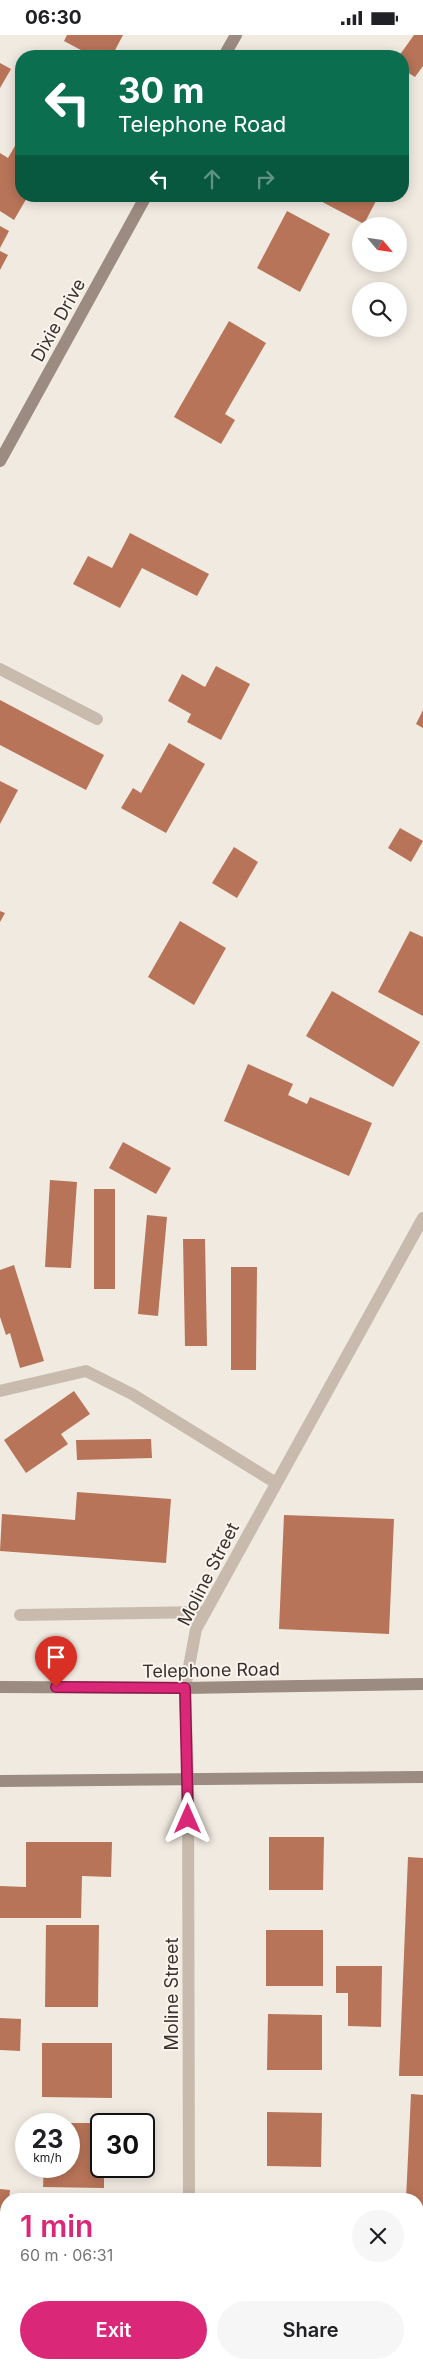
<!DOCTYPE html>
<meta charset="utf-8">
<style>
:root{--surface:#fff;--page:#f6f6f6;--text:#202124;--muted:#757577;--accent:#db2777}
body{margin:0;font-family:Inter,sans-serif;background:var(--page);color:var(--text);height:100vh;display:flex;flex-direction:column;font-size:19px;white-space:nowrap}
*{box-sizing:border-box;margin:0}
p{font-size:16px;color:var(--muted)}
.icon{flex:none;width:28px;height:28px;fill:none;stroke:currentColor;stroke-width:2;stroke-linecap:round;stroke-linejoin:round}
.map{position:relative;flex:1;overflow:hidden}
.details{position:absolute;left:0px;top:2158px;width:424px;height:176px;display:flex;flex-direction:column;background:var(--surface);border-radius:20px 20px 0 0;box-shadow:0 2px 12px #0003}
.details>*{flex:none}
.banner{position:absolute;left:15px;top:15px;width:394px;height:152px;border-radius:20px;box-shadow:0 2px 12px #0003;background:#0b6e4f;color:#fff;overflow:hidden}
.needle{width:32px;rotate:119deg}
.buttons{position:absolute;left:352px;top:182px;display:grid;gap:10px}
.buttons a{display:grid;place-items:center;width:55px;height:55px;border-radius:50%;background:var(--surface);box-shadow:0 2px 12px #0003;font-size:25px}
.speed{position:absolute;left:15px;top:2078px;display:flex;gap:10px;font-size:25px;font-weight:700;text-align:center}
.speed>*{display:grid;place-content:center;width:65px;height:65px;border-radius:50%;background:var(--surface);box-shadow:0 2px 12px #0003;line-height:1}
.speed small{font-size:12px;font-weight:400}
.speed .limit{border:2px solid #111;border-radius:8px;background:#fff;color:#111}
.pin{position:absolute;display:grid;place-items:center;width:42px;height:42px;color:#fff;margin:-51px -21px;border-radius:50% 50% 50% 0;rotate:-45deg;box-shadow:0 0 5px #0007}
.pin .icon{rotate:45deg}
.me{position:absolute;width:55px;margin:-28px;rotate:0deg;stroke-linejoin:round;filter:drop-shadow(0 0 4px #0008)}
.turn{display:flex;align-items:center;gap:18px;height:105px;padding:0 20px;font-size:22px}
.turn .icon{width:65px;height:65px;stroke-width:2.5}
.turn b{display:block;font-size:35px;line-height:42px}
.lanes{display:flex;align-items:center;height:48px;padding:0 20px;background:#0003;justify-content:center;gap:25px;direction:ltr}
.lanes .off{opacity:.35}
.round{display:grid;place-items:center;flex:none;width:52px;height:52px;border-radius:26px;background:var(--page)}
.head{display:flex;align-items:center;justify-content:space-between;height:85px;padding:0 20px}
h1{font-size:30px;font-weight:600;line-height:38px;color:var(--accent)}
.cta{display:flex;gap:10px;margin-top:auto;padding:10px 20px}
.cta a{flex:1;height:58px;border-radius:30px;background:var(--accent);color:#fff;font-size:20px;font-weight:600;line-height:58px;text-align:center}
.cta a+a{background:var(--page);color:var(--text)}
.status{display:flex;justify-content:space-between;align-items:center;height:35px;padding:0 25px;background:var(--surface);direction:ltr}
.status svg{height:14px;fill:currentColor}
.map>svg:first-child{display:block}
.building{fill:#b87458}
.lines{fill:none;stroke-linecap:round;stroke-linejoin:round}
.lane{stroke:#c8bbae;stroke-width:12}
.street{stroke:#c8bbae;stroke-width:12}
.secondary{stroke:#9b8b80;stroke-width:12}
.route-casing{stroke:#8e194d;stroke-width:12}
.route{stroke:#db2777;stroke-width:9}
.labels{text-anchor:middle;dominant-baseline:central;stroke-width:4;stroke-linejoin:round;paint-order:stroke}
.street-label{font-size:18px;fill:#37302c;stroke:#f9f4ed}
</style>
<div class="status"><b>06:30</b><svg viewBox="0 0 49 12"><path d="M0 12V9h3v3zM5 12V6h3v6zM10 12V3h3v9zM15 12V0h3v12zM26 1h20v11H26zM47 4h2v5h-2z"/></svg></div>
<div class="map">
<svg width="423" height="2333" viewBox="0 0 423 2333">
<rect width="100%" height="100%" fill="#f1eae1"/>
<g class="building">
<path d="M67,0H123L112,21H92L64,6Z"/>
<path d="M414,0H423V31L415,42L402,34V21H399Z"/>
<path d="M0,28L11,34L0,53Z"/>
<path d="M21,64V78L15,74Z"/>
<path d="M19,104L21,106V161H28L14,185L0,176V118L8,123Z"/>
<path d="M311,161H367L376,166L364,189Z"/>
<path d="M287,176L330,199L300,257L257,233Z"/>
<path d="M0,191L9,196L0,213Z"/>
<path d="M0,216L8,220L0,235Z"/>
<path d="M229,286L266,308L225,379L235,385L221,409L174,382Z"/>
<path d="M130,498L209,539L197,561L142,533L120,573L73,549L88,521L112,533Z"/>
<path d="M216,631L250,649L221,705L187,687L191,679L168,666L182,639L205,652Z"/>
<path d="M0,665L104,720L86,755L0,710Z"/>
<path d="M423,675V693L416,689Z"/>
<path d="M169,708L205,729L166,798L121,773L133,753L141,758Z"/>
<path d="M0,746L18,755L0,789Z"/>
<path d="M400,793L423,806L411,827L388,813Z"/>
<path d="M234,812L258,827L237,863L212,848Z"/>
<path d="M0,876L5,878L0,887Z"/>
<path d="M180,886L226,913L194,970L148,942Z"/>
<path d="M410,896L423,902V981L378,957Z"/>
<path d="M332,956L420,1007L393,1052L306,1001Z"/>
<path d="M248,1029L293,1049L288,1060L307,1069L310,1062L372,1088L349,1141L224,1086Z"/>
<path d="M123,1107L171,1133L156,1159L109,1133Z"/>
<path d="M50,1145L77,1147L71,1233L45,1232Z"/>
<rect x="94" y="1154" width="21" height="100"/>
<path d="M147,1180L167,1182L158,1281L138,1279Z"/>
<path d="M183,1204H205L207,1311H185Z"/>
<path d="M14,1230L44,1326L20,1333L10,1298L6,1300L0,1282V1235Z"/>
<path d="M231,1232H257L256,1335H231Z"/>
<path d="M74,1356L90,1379L61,1399L68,1409L26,1438L4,1405Z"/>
<path d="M151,1404L152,1423L77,1425L76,1405Z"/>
<path d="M77,1457L171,1464L166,1528L0,1516L2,1479L75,1485Z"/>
<path d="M284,1480L394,1484L389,1599L279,1594Z"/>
<path d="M269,1802H324L323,1855H269Z"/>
<path d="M26,1807H112L111,1842L82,1841L81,1883H0V1851L26,1852Z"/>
<path d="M408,1822L423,1823V2041H399Z"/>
<path d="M46,1890H99L98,1972H45Z"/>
<rect x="266" y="1895" width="57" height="56"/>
<path d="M336,1931H382L381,1992L348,1991V1958H336Z"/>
<path d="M268,1979L322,1980V2035H267Z"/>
<path d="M0,1983L21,1984L20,2016L0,2015Z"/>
<path d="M42,2008H112V2063L42,2062Z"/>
<path d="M411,2059L423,2060V2331L398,2330V2328H418V2164H406Z"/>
<path d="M267,2077L322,2078L321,2132L267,2131Z"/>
<path d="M69,2088H101V2131H104V2153L43,2152L44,2131H69Z"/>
<path d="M0,2154L10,2155L9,2164H6V2231H0Z"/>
<path d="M352,2328H386L385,2333H351Z"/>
</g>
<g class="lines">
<g class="lane">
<path d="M0,634L97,684"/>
<path d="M0,1356L86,1336L132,1359L276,1448"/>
<path d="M20,1580L205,1577"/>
</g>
<g class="street">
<path d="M189,2164L188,1745L185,1653L196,1594L423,1183"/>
<path d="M170,2333L171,2328"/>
</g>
<g class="secondary">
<path d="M224,21L236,0"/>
<path d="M0,426L146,161"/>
<path d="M0,1652L185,1653L423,1649"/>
<path d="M0,1746L423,1742"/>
</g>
</g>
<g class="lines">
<g class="route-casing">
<path id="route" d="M56,1652L185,1653L188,1784"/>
</g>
<use href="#route" class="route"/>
</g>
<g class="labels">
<g class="street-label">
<text transform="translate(58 285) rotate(-61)">Dixie Drive</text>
<text transform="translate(208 1539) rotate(-63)">Moline Street</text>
<text transform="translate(211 1635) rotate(-1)">Telephone Road</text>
<text transform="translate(171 1959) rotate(-90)">Moline Street</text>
</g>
</g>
</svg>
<div class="buttons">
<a><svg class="needle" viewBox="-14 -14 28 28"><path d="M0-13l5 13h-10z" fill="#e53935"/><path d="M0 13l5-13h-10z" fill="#757577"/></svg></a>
<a><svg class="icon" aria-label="search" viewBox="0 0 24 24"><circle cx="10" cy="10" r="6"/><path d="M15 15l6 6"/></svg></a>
</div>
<div class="speed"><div>23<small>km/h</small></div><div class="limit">30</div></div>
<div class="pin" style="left:56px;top:1652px;background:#d93025"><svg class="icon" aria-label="arrive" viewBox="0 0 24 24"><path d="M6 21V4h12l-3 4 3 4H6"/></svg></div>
<svg class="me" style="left:188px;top:1784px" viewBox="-20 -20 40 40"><path d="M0-17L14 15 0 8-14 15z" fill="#db2777" stroke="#fff" stroke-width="4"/></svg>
<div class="banner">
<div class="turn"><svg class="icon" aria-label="left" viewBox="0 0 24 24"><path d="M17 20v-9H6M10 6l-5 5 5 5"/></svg><div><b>30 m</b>Telephone Road</div></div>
<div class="lanes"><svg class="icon" aria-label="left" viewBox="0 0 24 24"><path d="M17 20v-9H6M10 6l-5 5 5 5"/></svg><svg class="icon off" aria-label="ahead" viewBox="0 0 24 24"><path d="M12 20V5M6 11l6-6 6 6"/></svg><svg class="icon off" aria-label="right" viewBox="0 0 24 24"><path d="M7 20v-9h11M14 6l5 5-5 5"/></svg></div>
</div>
<section class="details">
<div class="head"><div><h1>1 min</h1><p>60 m · 06:31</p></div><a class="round"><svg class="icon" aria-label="close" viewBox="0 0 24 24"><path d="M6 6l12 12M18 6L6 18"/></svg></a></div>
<div class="cta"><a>Exit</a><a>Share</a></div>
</section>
</div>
